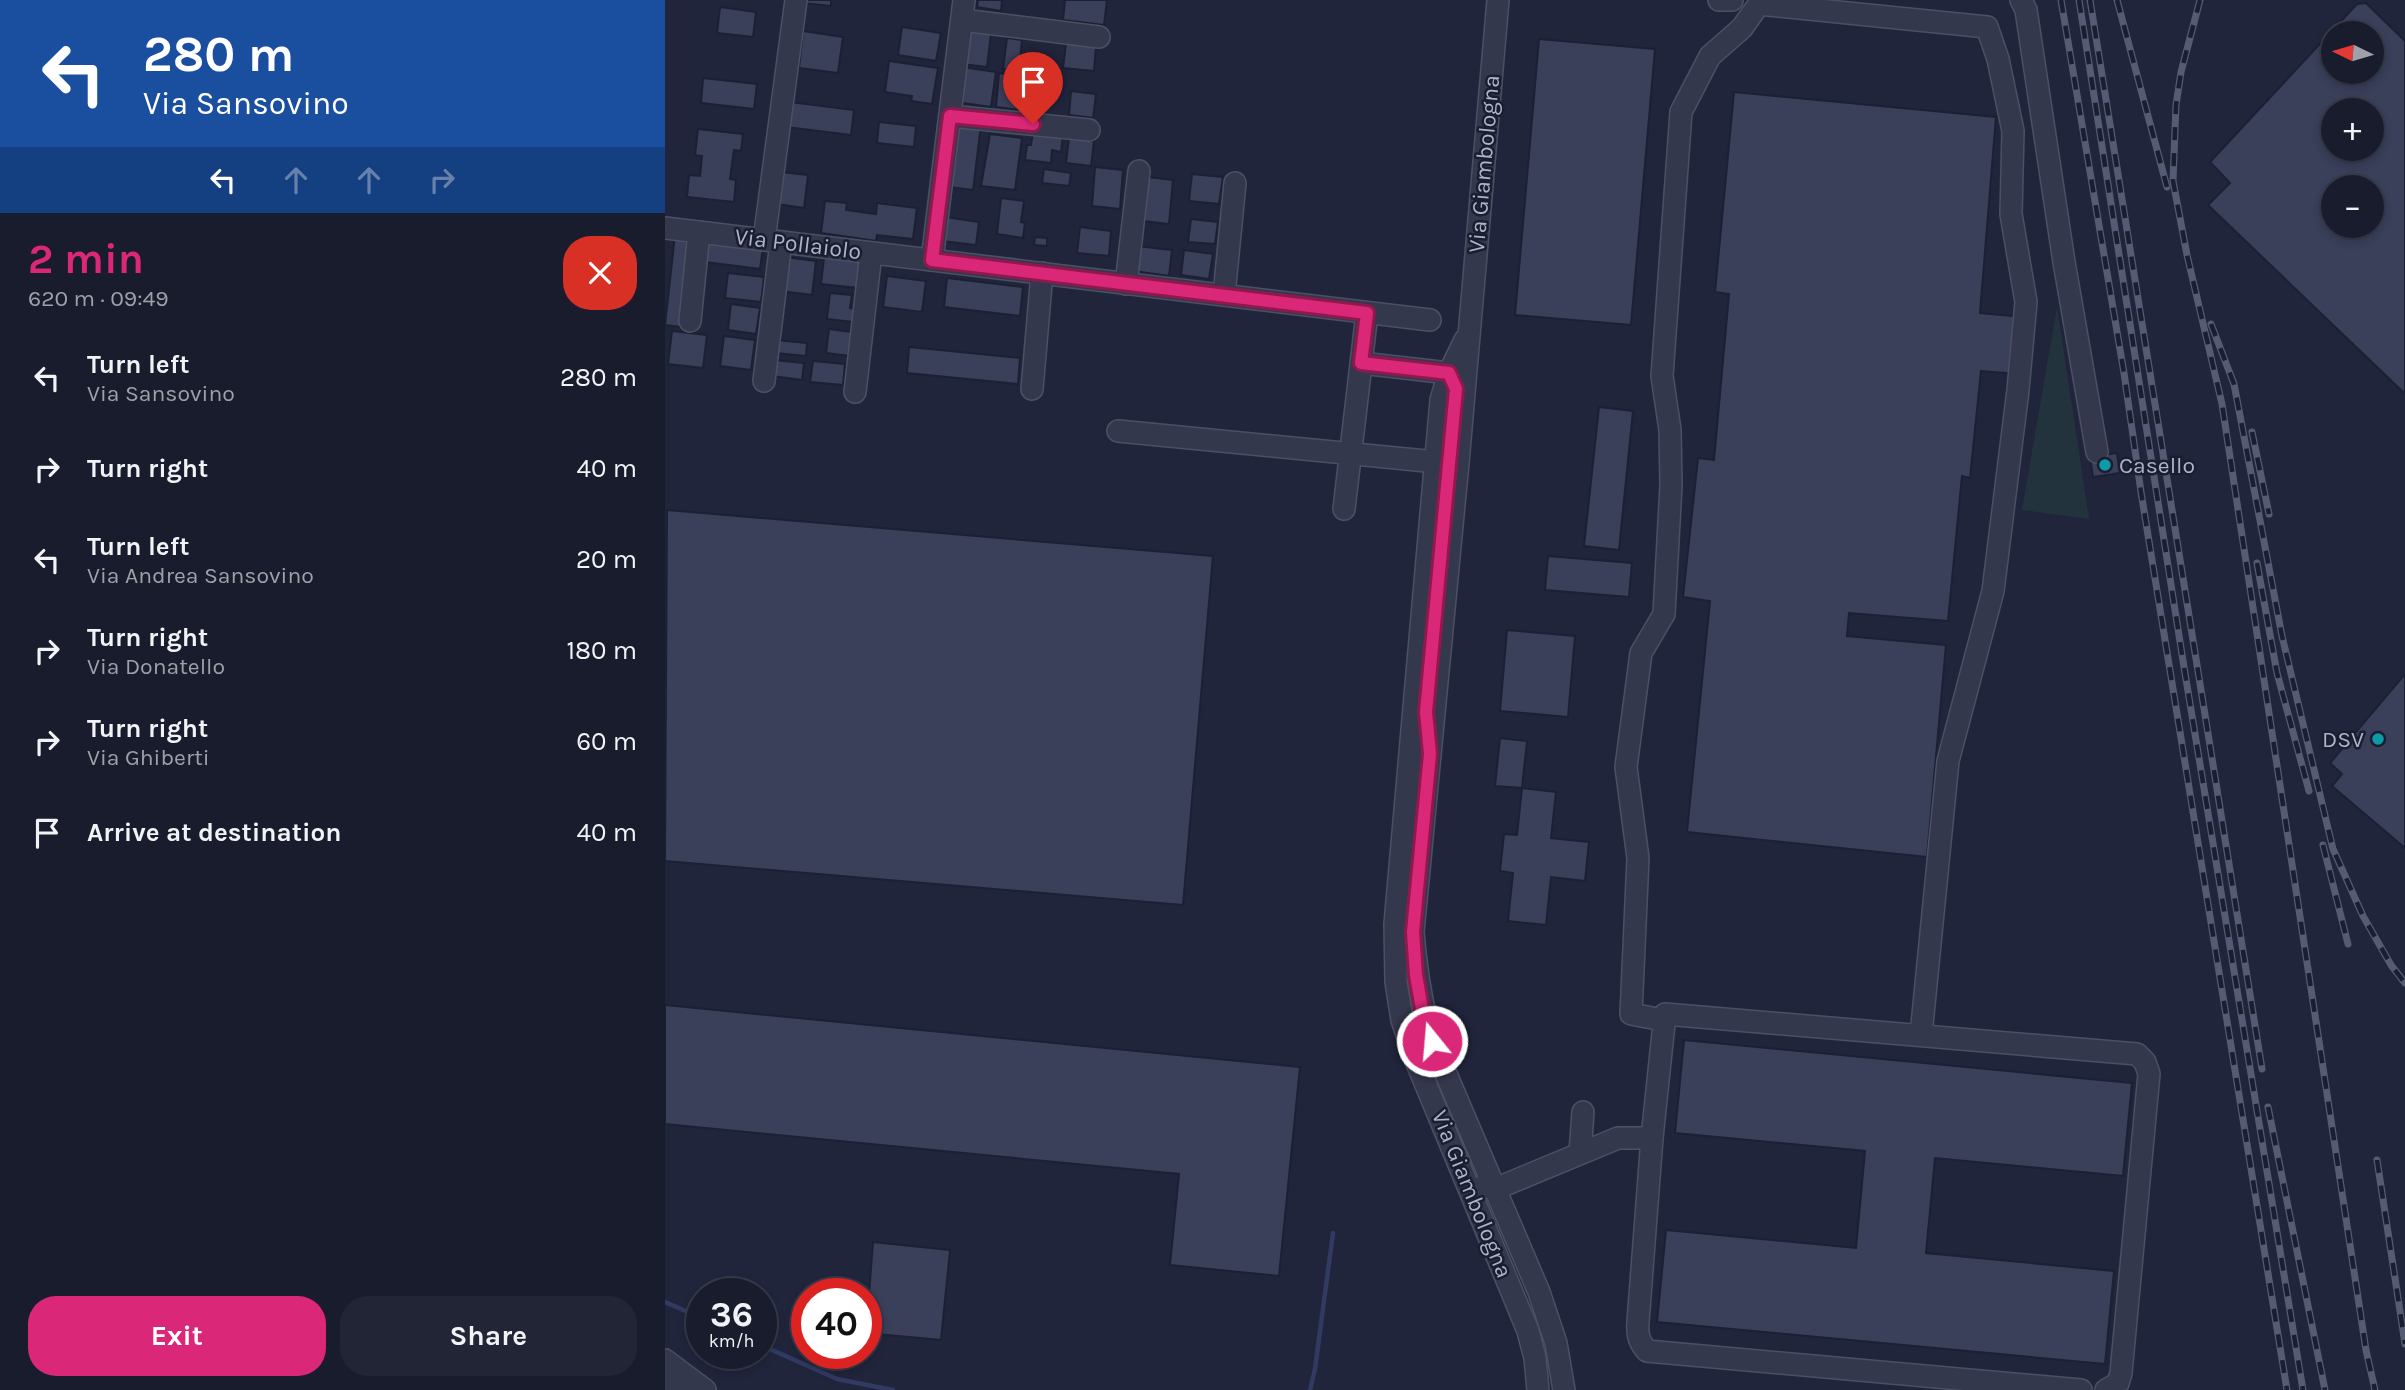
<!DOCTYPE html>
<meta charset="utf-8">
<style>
:root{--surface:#191c2d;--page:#222535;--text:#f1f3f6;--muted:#9fa1aa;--line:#373a49;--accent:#db2777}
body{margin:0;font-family:Karla,sans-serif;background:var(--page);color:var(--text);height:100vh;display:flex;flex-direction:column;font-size:26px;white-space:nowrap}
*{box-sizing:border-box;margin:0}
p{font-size:23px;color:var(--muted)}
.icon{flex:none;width:38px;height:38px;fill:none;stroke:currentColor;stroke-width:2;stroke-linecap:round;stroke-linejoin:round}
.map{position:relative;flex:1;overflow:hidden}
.panel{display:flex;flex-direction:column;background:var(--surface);width:665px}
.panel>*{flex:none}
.guide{background:#1a4fa0;color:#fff;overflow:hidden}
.needle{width:46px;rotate:275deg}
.fabs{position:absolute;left:1656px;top:21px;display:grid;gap:14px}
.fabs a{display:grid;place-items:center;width:63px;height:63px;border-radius:50%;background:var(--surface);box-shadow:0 4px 10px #0003,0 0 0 2px var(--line);font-size:35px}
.speed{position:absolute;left:21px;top:1278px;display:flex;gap:14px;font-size:35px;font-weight:700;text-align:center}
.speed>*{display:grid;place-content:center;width:91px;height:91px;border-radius:50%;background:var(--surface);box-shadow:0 4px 10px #0003,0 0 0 2px var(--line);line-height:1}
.speed small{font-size:18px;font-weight:400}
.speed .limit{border:10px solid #d22;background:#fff;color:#111}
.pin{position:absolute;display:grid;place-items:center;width:60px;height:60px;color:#fff;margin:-72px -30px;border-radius:50% 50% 50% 0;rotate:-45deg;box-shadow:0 0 7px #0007}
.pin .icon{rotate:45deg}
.me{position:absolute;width:77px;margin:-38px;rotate:343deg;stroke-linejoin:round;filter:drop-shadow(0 0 5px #0008)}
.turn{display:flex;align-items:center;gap:24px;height:147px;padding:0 28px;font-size:32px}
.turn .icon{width:91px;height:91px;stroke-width:2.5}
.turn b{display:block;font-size:49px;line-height:60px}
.lanes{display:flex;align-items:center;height:66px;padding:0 28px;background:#0003;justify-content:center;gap:35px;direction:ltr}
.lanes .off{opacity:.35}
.round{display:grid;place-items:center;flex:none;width:74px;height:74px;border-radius:28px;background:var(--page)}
.summary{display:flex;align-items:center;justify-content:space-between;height:119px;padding:0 28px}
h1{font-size:42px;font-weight:700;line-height:52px;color:var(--accent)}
.primary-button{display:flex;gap:14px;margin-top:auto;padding:14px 28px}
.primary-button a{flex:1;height:80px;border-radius:28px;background:var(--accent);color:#fff;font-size:28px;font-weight:700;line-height:80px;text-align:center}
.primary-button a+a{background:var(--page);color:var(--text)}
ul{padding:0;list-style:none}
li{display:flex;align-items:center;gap:21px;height:91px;padding:0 28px}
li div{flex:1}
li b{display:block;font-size:26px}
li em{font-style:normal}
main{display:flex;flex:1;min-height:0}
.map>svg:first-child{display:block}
.green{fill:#23333d}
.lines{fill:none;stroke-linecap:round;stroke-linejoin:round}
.stream{stroke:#313a62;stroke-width:4.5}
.building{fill:#3a3f5a;stroke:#1c2033;stroke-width:2;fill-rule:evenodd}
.minor-casing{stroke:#4d5064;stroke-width:24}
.minor{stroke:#34384c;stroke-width:21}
.rail-casing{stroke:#565b74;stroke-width:7}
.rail{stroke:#1a1e31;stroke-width:4.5;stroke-dasharray:13;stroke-linecap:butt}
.route-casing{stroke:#8e194d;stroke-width:18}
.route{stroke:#db2777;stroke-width:12}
.culture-dot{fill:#0f9aa8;stroke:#1a1e31;stroke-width:2.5}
.labels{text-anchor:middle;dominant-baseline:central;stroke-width:5;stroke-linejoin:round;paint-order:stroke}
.street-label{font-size:23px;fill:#b0b3c8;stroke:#1a1e31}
.poi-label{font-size:23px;fill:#b0b3c8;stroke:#1a1e31;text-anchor:start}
</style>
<main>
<section class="panel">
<div class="guide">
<div class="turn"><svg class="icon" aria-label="left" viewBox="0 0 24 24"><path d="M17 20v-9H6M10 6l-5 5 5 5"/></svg><div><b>280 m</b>Via Sansovino</div></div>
<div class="lanes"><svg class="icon" aria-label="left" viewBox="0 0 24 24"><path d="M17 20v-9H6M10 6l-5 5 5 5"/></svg><svg class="icon off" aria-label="ahead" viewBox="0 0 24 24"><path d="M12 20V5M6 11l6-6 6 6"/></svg><svg class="icon off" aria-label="ahead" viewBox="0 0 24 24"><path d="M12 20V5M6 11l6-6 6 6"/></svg><svg class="icon off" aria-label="right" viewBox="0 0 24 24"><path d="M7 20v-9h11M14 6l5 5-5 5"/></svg></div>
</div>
<div class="summary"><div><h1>2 min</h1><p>620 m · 09:49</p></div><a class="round" style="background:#d93025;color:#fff"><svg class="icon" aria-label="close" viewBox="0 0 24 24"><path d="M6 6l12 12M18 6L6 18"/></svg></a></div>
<ul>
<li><svg class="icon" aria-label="left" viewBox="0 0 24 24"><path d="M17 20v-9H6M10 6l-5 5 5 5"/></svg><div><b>Turn left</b><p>Via Sansovino</p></div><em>280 m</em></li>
<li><svg class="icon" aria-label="right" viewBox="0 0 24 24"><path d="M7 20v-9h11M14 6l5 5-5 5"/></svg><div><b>Turn right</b></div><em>40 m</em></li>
<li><svg class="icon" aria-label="left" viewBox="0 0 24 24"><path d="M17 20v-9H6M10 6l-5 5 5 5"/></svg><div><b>Turn left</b><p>Via Andrea Sansovino</p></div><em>20 m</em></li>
<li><svg class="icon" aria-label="right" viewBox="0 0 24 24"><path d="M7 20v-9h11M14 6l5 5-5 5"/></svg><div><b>Turn right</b><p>Via Donatello</p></div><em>180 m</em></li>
<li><svg class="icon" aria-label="right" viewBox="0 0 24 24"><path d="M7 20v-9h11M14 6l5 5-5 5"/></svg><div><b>Turn right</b><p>Via Ghiberti</p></div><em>60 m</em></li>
<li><svg class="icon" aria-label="arrive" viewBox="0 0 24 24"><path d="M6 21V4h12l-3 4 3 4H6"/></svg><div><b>Arrive at destination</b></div><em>40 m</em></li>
</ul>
<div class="primary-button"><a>Exit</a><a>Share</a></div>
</section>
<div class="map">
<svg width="1740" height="1390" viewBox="0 0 1740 1390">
<rect width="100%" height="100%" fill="#21253c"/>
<path class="green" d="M1392,307L1424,519L1357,510Z"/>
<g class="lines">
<g class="stream">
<path d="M0,1302L37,1318"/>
<path d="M96,1345L172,1379L228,1390"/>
<path d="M645,1390L650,1369L668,1233"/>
</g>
</g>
<g class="building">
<path d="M138,0H166V6L137,3Z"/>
<path d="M313,0H337L336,11L312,7Z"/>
<path d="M400,0H442L439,25L398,20Z"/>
<path d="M1701,3L1740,41V394L1543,205L1565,183L1545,162L1692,4ZM1668,33H1706V72H1668ZM1668,110H1706V149H1668ZM1668,187H1706V226H1668Z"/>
<path d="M55,7L91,12L88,37L52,33Z"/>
<path d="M237,27L276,33L271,61L233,55Z"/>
<path d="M138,31L178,37L173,73L134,68Z"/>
<path d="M301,31L326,34L322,67L297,64Z"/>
<path d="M342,38L357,40L354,71L338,69Z"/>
<path d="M874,39L990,49L966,325L850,315Z"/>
<path d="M401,43L431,46L429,71L398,68Z"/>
<path d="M224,61L273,68L267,104L246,101L247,96L220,92Z"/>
<path d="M297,67L331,72L326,107L291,102Z"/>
<path d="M334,73L353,75L352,81L365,82L362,111L331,107Z"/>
<path d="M38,78L92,84L89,109L36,103Z"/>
<path d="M406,91L431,94L428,118L404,115Z"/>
<path d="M1069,92L1331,117L1315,313L1359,317L1353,374L1316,371L1305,478L1297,476L1283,621L1184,613L1182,636L1281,645L1262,857L1022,832L1045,601L1018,597L1033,458L1049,460L1064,294L1050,292Z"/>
<path d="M125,102L189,110L186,135L121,127Z"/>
<path d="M214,122L251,126L249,147L212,143Z"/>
<path d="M291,122L316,125L308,190L283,187Z"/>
<path d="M33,129L78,134L76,151L69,150L65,179L71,180L69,202L22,197L24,175L35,176L37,156L30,155Z"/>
<path d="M368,131L398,135L396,152L387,150L386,163L360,160L362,145H366Z"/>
<path d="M325,134L357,138L350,190L316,186Z"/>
<path d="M404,138L429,141L426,166L401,163Z"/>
<path d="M430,167L458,170L455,209L427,206Z"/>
<path d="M379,169L406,173L404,186L377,183Z"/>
<path d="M116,172L143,175L139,208L112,204Z"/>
<path d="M527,174L558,177L554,204L524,201Z"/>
<path d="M483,177L508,180L504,224L478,221Z"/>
<path d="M336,198L359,201L356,222L360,223L358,238L332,234Z"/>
<path d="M160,201L182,203L181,210L211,214L212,203L252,208L248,239L212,235L211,241L156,233Z"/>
<path d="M280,217L314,222L311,245L277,241Z"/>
<path d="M526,219L553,222L550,244L523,242Z"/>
<path d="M415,227L446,231L444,256L412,253Z"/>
<path d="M10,235L31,237L16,327L0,325Z"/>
<path d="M370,237L382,238V246L369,245Z"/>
<path d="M42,241L98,248L95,269L40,262Z"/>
<path d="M472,246L507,250L504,276L469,271Z"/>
<path d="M519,250L548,254L544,279L516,275Z"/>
<path d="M120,257L151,261L147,295L116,291Z"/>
<path d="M159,258L196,262L193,288L156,284Z"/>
<path d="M63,273L99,277L96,302L60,298Z"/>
<path d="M222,276L261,281L257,312L218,307Z"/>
<path d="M282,278L358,287L355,316L279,307Z"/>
<path d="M165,293L187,295L185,308L190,309L188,322L162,319Z"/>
<path d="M66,304L95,308L91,334L63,330Z"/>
<path d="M164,329L187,332L185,356L161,353Z"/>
<path d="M7,331L42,335L38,368L3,364Z"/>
<path d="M59,336L90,340L86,370L55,366Z"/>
<path d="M111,340L142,343L141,356L110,353Z"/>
<path d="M244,347L355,358L353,384L242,373Z"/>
<path d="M109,360L139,363L137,380L107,376Z"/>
<path d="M148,361L180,364L178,385L145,382Z"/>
<path d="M934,407L968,411L954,550L919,546Z"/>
<path d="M1452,453L1455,473L1428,477L1425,457Z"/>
<path d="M2,510L548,556L518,905L0,861Z"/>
<path d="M883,556L967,563L964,597L880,590Z"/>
<path d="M842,630L910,636L903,717L835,711Z"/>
<path d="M1740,674V848L1667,786L1677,774L1665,763Z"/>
<path d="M835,738L862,741L857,788L830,786Z"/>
<path d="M857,788L891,792L886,838L924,842L920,881L886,877L881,925L843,921L848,873L835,871L839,834L852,835Z"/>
<path d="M0,1005L635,1067L614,1276L505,1265L514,1174L0,1124Z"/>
<path d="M1019,1040L1467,1083L1458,1176L1270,1158L1261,1253L1449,1271L1440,1364L992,1322L1001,1230L1191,1248L1200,1151L1010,1133Z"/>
<path d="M208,1242L285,1250L276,1340L201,1333Z"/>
</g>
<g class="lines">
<g class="minor-casing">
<g id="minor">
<path d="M833,0L793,463L748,932C751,970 756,1004 767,1041L874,1292L891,1343L899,1390"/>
<path d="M1054,0H1067"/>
<path d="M1356,0L1361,10L1399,262L1432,452"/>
<path d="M297,20L434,37"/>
<path d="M285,116L424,130"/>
<path d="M0,228L765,320"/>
<path d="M99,240L131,0"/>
<path d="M267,260L299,0"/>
<path d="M461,284L474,171"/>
<path d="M559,295L570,183"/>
<path d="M25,321L34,232"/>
<path d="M800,340L784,373L776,400L730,924L731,982L737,1020L751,1061L863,1331L870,1358L873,1390"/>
<path d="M696,363L784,373L789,386"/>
<path d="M99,381L116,242"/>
<path d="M367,389L377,273"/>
<path d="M190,392L206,253"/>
<path d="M453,431L782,463"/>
<path d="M679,509L702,313"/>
<path d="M998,1020L966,1014L973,858L961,767L976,653L999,614L1006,485L1005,430L997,376L1016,112L1045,56L1077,28L1094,4L1322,27L1333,59L1348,131L1346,214L1361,302L1353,390L1328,591L1283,761L1256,1035"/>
<path d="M915,1153L918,1112"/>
<path d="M818,1186L830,1189L953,1138H987"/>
<path d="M0,1360L40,1390"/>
<path d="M0,1376L15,1390"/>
<path d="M1416,1390L982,1351C974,1342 972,1335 973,1322L987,1138L1000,1014L1472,1054L1480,1062L1484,1074L1456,1373L1453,1383L1441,1390"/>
</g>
</g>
<use href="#minor" class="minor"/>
<g class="rail-casing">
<g id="rail">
<path d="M1396,0L1459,373L1476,492L1622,1390"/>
<path d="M1414,0L1519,667L1638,1390"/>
<path d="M1425,0L1597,1069"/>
<path d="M1452,0L1502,187"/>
<path d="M1535,0L1516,72L1511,105L1508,181L1522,255L1557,404L1701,1350L1710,1390"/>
<path d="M1546,324L1569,384L1617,636L1668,849L1698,916L1726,965L1740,983"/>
<path d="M1587,432L1604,514"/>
<path d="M1592,563L1612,673L1644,791"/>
<path d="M1658,845L1683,944"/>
<path d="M1603,1107L1660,1390"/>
<path d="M1712,1160L1740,1344"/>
</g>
</g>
<use href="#rail" class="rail"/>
</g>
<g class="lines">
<g class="route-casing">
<path id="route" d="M368,124L285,116L267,260L702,313L696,363L784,373L791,389L761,712L765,754L748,932L751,975L757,1009L767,1041"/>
</g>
<use href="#route" class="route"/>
</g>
<g class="culture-dot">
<circle cx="1440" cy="465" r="7"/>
<circle cx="1713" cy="739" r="7"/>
</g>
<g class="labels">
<g class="street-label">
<text transform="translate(819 164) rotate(-85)">Via Giambologna</text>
<text transform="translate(133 244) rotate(7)">Via Pollaiolo</text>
<text transform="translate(807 1194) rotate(68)">Via Giambologna</text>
</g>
<g class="poi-label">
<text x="1454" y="465">Casello</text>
<text x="1699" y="739" text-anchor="end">DSV</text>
</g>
</g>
</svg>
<div class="fabs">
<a><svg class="needle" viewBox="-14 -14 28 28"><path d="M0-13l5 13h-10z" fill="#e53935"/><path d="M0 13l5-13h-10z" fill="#9fa1aa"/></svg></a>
<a>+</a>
<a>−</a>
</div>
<div class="speed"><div>36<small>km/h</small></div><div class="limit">40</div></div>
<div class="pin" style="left:368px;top:124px;background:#d93025"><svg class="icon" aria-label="arrive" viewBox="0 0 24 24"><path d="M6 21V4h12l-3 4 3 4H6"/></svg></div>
<svg class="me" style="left:767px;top:1041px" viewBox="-20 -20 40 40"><circle r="17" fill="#db2777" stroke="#fff" stroke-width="3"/><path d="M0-11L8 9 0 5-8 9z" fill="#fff"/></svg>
</div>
</main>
